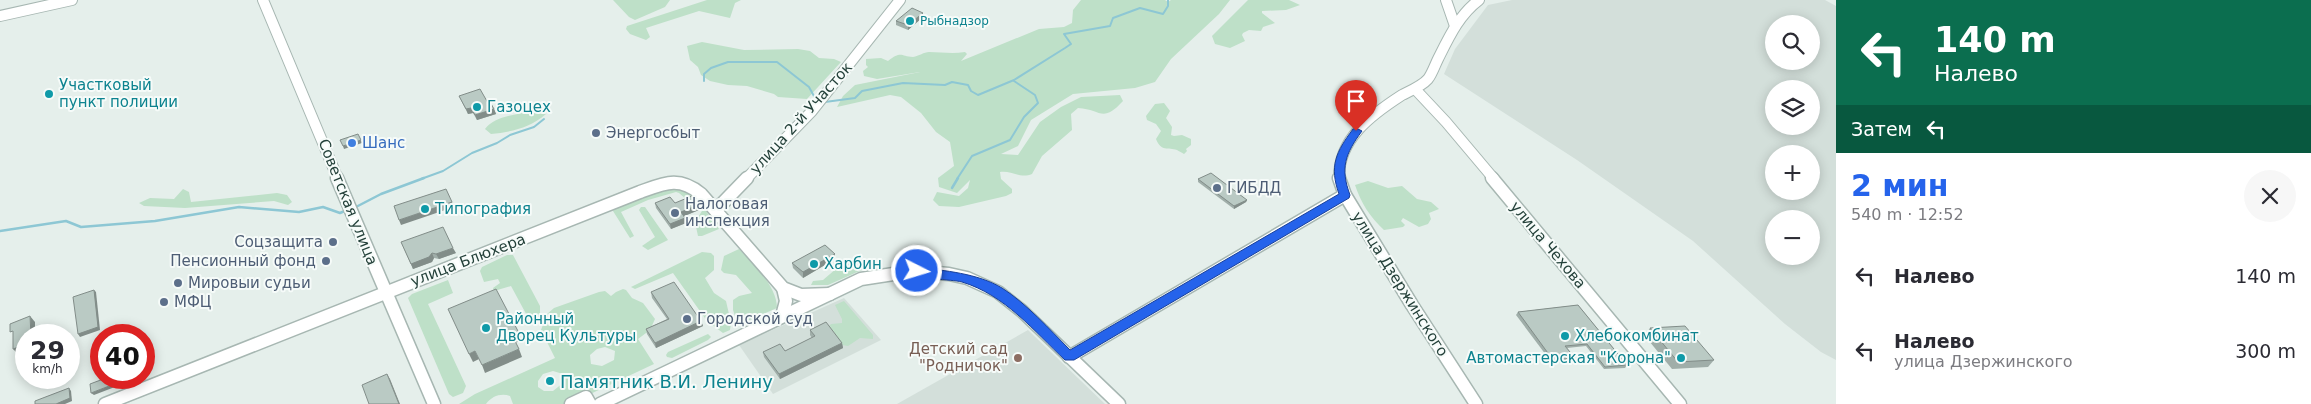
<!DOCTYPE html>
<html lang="ru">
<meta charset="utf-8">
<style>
:root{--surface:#fff;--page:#f7f7f7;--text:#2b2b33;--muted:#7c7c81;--accent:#2563eb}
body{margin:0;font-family:"DejaVu Sans",sans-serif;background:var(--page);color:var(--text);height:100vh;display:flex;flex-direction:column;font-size:19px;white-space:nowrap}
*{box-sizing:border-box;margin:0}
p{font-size:16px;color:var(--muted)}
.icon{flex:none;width:28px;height:28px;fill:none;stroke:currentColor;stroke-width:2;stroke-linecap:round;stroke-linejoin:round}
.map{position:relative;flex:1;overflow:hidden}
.drawer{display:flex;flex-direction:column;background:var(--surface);width:475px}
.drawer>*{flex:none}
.hud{background:#0b6e4f;color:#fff;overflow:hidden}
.fabs{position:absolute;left:1765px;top:15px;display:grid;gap:10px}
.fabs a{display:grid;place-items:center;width:55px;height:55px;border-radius:50%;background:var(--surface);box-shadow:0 2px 12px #0003;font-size:25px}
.speed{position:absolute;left:15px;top:324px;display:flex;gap:10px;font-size:25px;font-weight:700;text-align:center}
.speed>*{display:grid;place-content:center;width:65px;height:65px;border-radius:50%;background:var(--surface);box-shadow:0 2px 12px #0003;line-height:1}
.speed small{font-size:12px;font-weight:400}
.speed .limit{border:8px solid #d22;background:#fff;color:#111}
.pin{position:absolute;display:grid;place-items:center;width:42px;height:42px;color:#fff;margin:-51px -21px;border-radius:50% 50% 50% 0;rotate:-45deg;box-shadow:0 0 5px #0007}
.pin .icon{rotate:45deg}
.me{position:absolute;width:55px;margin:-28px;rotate:95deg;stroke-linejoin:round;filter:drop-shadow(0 0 4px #0008)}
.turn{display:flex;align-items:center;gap:18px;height:105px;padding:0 15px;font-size:22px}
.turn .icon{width:65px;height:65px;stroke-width:2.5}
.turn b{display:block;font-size:35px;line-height:42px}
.then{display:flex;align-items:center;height:48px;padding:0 15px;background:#0003;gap:10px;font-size:19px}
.round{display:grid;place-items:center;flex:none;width:52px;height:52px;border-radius:26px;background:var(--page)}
.overview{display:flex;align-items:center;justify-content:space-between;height:85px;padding:0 15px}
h1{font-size:30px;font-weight:700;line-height:38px;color:var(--accent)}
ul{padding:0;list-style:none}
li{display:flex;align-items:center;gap:15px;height:75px;padding:0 15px}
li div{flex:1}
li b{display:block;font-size:19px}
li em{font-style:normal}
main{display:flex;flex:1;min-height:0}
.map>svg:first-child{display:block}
.built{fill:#d3dfda;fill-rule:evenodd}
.green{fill:#bee0c8;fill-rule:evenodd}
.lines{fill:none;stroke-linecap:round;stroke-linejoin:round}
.stream-far1{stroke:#8dc7d4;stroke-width:2}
.stream{stroke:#8dc7d4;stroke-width:2.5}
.minor-far1-casing{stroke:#a7b7b2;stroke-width:12}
.minor-casing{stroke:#a7b7b2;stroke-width:15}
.minor-far1{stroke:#fff;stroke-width:10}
.minor{stroke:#fff;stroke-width:12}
.wall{fill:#a0aea9}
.shaded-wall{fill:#828d89}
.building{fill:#bacac4;stroke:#828d89}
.route{fill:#2563eb;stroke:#184099}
.culture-dot{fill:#0f9aa8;stroke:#f6fbf9;stroke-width:2}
.service-dot{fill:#5c6f8a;stroke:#f6fbf9;stroke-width:2}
.shop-dot{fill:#3f7fe0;stroke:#f6fbf9;stroke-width:2}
.education-dot{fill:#8d6e63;stroke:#f6fbf9;stroke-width:2}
.labels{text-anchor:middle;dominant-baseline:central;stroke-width:4;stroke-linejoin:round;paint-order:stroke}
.far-culture-label{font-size:12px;fill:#0d838f;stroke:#f6fbf9;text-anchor:start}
.culture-label{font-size:15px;fill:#0d838f;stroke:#f6fbf9;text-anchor:start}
.street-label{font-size:15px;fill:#24413a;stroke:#f6fbf9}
.service-label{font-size:15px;fill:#4e5e75;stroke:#f6fbf9;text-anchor:start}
.shop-label{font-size:15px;fill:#366cbe;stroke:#f6fbf9;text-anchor:start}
.education-label{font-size:15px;fill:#785e54;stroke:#f6fbf9;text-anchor:end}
.near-culture-label{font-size:18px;fill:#0d838f;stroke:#f6fbf9;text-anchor:start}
</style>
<main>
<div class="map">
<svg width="1836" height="404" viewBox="0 0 1836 404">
<rect width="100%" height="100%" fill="#e5efeb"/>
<g class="built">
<path d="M1512,0H1825L1836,6V360L1821,352L1785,324L1693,241L1577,160L1444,74L1455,49L1488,5ZM1774,24H1811V61H1774ZM1774,89H1811V126H1774ZM1774,154H1811V191H1774ZM1774,219H1811V256H1774Z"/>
<path d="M844,298L881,340L773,394L739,345Z"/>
<path d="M1028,330L1105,404H897Z"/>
</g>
<g class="green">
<path d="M613,0H670L665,7L635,20L629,17Z"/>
<path d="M707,0H741L735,3L730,18L699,11L646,28L650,37L646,40L630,34L626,29L627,26Z"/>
<path d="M1081,0H1165L1168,2L1171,0H1230L1219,14L1171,59L1155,82L1135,88L1073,94L1031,120L1018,146L1001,154L1018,155L1040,122L1061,107L1081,97L1120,95L1123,101C1102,124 1101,109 1078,108L1071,114L1072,130L1042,156L1032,174C1020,179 1011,170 1000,172L1001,179L1012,189V193L1006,196L959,207L939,206L933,200L937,192L959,196L968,188L970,180L957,193L939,187L938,178L954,166L950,142L936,132L921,113L901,97L890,95L837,107L843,96L855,85L920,72L877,79L864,76L863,71L868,67L866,65V59L881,58L888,61C902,50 901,57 913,57C919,56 924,52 929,52C941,52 952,54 965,52L967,54L961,61L1039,29L1064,27L1072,23L1073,10Z"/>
<path d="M1248,0H1289L1300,5L1286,10L1262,11V13L1275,23L1263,27L1261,31L1249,30L1243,33L1242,35L1245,41L1230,48L1215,44L1212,36Z"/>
<path d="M702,42L744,50L798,49L810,51L819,58L834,59L841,62L807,99L778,97L774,94L747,86L728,85L710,81L701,75L698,67L690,60L687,46Z"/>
<path d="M1164,103L1170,111L1166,118L1172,127L1171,135L1174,136L1182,135L1191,139V145L1186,149L1187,151L1184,154C1182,153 1179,151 1177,150C1168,147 1161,152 1156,139L1161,131L1156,124L1147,120L1146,116L1155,104Z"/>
<path d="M531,111L546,114C530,128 511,132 491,134L485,129C495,116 516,115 531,111Z"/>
<path d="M1368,181L1388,188L1402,186L1417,199L1431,202L1439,209L1429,213L1431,219L1428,224L1419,227L1403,218L1401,221L1405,225L1403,227L1384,230C1370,217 1361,203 1355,185Z"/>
<path d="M666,187L685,190L697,199L719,229L702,236H698L695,222L702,211L696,203L686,199L679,193L676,192L648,200L621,212L634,236L630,238L613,211L614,209Z"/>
<path d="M183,189L189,192L191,202L277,193L287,195L292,202L288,205L274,201L185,208L144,206L139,203L150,198L174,199Z"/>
<path d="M641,207H645L668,240L648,250L642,246L655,237L639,210Z"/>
<path d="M739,249C753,264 777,286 777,308L738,325L733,310V300L739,296L752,293L736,275L724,273L721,270L724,256Z"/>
<path d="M702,252L711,253L714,256V270L705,278L714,293L726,301L731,323L730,330L723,333L707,321L673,273L635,289L631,287Z"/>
<path d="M507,255H513L540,306V315L534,324L531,323L511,286L494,291L493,288L500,283L498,279L484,282L480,271L482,267Z"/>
<path d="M844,262L864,269L828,285H811L813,281L823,280Z"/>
<path d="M448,280L453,293L428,304L466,386L463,393L453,397L449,394L408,298L412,294Z"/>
<path d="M623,289L626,290L632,298L643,303L655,319L650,330L638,339L654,364L569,404H513L510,396C501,393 492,396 486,404H459L475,394L555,358L541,330L547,314L554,308L599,292L605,291L611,296L616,292ZM605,347L615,351L614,360L602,366L591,364L590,355L597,349ZM553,371L563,374V383L553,391H544L538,387V381L543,374Z"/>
<path d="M844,301L873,335V339L860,338L848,346L842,345L828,327L831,324L842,323V319L835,305Z"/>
<path d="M708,334L711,337L708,340L672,358L667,357L666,355L668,352Z"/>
</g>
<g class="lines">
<g class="stream-far1">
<path d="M704,81V74L711,68L728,62H777L809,87L815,98"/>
<path d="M825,102L855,98L862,91L903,83L945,85L952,82L968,85L971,91L978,95L1014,80L1065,48L1071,44L1064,34L1110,26L1113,18L1140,8L1163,14L1168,6V0"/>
<path d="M421,179L443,171L472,153L497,143L510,135L534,127L544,119"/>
<path d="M957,179L972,156L1010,140L1024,117L1038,103L1035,95L1014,81"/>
</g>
<g class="stream">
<path d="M952,188L958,178"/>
<path d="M354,208L381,194L424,178"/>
<path d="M0,231L66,221L81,227L155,221L239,207L299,212L323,207L340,213L347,210"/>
</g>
<g class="minor-far1-casing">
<g id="minor-far1">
<path d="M263,0L338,179"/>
<path d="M1446,0L1455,26"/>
<path d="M0,16L72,0"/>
<path d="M1415,89L1446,122L1494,179"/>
<path d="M746,179L812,111L900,0"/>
<path d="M1339,179C1338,139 1371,115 1402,95C1410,91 1422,86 1428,79C1432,74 1435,65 1438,59C1449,37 1459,15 1479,0"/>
</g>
</g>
<g class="minor-casing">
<g id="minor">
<path d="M337,178L434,404"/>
<path d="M1339,178L1345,195L1412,305L1476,404"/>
<path d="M1492,178L1680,404"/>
<path d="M716,210L747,178"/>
<path d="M782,316L786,301L783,288"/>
<path d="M1069,357L1345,195"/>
<path d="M105,404L640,192C665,183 679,176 701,194L783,288L801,295L830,294"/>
<path d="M571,404L586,397L590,404"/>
<path d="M600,404L861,279L913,271L949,274L967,278L998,292L1022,311L1119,404"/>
</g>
</g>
<use href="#minor-far1" class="minor-far1"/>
<use href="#minor" class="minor"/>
</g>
<g class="wall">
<path d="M923,17L908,30L896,25V21Z"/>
<path d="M459,96L488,103L494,109L496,114L477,120L473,113L468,114Z"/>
<path d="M1198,179L1247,200L1246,202L1234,209L1198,182Z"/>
<path d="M655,203H675L699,210L684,216L685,218L686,223L671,229L656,208Z"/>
<path d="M401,242L456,253L439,259L434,258L432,262L413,269Z"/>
<path d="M835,259L803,278L793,268L792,263Z"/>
<path d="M651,292L701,321L703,326L656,348L647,334L646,329L667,319L652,298Z"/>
<path d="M1578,305L1627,365L1625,368L1604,369L1586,346L1567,348L1575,358L1573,361L1552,363L1516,315L1518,312Z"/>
<path d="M1650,328L1714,360L1708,367L1672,369L1645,336Z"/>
<path d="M810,330L842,343L843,348L780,379L764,357L763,352L785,351L812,338L810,335Z"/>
</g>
<g class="shaded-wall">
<path d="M923,13V17L908,30V25Z"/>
<path d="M471,108L473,113L468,114L466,109Z"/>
<path d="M494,109L496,114L477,120L475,115Z"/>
<path d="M361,140L362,143L344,149L343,146Z"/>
<path d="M1247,200L1246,202L1234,209V206Z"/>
<path d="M452,202L454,207L401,225L399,220Z"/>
<path d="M698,205L699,210L682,217L681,212Z"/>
<path d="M685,218L686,223L671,229L670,224Z"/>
<path d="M453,248L456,253L439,259L436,254Z"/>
<path d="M432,253L434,258L432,262L413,269L411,264Z"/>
<path d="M835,254V259L803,278V272Z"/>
<path d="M94,290L96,292L100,330L80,337L78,334Z"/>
<path d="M30,316L35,322V335H31Z"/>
<path d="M701,321L703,326L656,348L655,343Z"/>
<path d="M519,333L522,340L515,343L512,335Z"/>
<path d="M842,343L843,348L780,379L779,374Z"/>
<path d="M26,344V351L18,354L13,349Z"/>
<path d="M519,349L522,357L485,373L482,365Z"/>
<path d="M475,351L479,359L473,362L469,354Z"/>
<path d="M387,374L390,379L400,404H399Z"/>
<path d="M130,378H132L133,380L94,395L91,393Z"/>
<path d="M69,388L71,391L72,401L65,404H56Z"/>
</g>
<g class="building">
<path d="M912,8L923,13L908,25L896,21Z"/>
<path d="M480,89L488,103L490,102L494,109L475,115L471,108L466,109L459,96Z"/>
<path d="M358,134L361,140L343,146L340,140Z"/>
<path d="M1211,173L1247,200L1234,206L1198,179Z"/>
<path d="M446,189L452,202L399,220L394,206Z"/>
<path d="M692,196L698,205L681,212L685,218L670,224L655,203L670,197L675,203Z"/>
<path d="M443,227L453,248L436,254L432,253L429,257L411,264L401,242Z"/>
<path d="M825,245L835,254L803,272L792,263Z"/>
<path d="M674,282L701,321L655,343L646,329L669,319L651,292Z"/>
<path d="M496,289L519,333L512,335L519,349L482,365L475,351L469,354L448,309Z"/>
<path d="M94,290L98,327L78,334L73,297Z"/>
<path d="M1578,305L1627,365L1605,367L1587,344L1565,346L1575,358L1553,360L1518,312Z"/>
<path d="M30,316L31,335H26V344L13,349V331L10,332V324Z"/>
<path d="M826,322L842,343L779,374L763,352L780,344L785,351L815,336L810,330Z"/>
<path d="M1685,326L1714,360L1678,362L1650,328Z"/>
<path d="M387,374L399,404H369L362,385Z"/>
<path d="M106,378H130L91,393L90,384Z"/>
<path d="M69,388L70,398L56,404H35V401Z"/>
</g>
<path class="route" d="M1356,128L1362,131C1345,154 1340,168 1350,195L1349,198L1074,360H1065C1034,331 1005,295 962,282C951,279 917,280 911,271L917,267C945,271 977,273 1002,288C1027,304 1049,329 1070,350L1339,194C1329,166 1336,152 1353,129Z"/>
<g class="culture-dot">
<circle cx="910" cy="21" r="5"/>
<circle cx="49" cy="94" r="5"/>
<circle cx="477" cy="107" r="5"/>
<circle cx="425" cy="209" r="5"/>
<circle cx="814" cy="264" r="5"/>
<circle cx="486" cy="328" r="5"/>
<circle cx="1565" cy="336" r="5"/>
<circle cx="1681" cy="358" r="5"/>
<circle cx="550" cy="381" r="5"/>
</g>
<g class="service-dot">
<circle cx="596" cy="133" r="5"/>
<circle cx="1217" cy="188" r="5"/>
<circle cx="675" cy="213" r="5"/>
<circle cx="333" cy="242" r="5"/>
<circle cx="326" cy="261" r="5"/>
<circle cx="178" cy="283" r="5"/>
<circle cx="164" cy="302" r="5"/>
<circle cx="687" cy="319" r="5"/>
</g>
<circle class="shop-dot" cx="352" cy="143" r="5"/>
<circle class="education-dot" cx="1018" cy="358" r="5"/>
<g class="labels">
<g class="far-culture-label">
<text x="920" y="21">Рыбнадзор</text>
</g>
<g class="culture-label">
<text x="59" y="85">Участковый<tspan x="59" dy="17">пункт полиции</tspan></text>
<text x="487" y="107">Газоцех</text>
<text x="435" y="209">Типография</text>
<text x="824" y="264">Харбин</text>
<text x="496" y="319">Районный<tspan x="496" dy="17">Дворец Культуры</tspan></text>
<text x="1575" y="336">Хлебокомбинат</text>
<text x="1671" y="358" text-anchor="end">Автомастерская "Корона"</text>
</g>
<g class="street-label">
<text transform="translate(801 118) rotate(-48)">улица 2-й Участок</text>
<text transform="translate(348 202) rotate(68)">Советская улица</text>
<text transform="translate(1548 245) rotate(50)">улица Чехова</text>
<text transform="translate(468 260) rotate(-21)">улица Блюхера</text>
<text transform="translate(1400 284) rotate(58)">улица Дзержинского</text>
</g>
<g class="service-label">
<text x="606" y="133">Энергосбыт</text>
<text x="1227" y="188">ГИБДД</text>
<text x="685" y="204">Налоговая<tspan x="685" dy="17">инспекция</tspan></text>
<text x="323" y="242" text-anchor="end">Соцзащита</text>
<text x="316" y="261" text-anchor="end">Пенсионный фонд</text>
<text x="188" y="283">Мировыи судьи</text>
<text x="174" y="302">МФЦ</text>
<text x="697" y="319">Городской суд</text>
</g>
<g class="shop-label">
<text x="362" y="143">Шанс</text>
</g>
<g class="education-label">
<text x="1008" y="349">Детский сад<tspan x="1008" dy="17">"Родничок"</tspan></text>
</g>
<g class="near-culture-label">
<text x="560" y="381">Памятник В.И. Ленину</text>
</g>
</g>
</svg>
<div class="fabs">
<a><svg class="icon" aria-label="search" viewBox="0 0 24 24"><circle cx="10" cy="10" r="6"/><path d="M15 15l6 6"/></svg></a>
<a><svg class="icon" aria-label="layers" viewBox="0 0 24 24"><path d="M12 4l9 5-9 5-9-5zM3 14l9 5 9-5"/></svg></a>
<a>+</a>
<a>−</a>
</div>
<div class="speed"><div>29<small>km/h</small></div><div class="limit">40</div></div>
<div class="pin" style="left:1356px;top:131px;background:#d93025"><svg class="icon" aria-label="arrive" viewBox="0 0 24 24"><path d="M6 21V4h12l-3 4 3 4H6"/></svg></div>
<svg class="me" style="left:917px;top:271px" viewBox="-20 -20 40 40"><circle r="17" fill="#2563eb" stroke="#fff" stroke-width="3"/><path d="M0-11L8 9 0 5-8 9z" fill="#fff"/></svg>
</div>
<section class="drawer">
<div class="hud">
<div class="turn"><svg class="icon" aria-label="left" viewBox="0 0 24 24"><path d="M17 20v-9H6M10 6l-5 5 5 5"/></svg><div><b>140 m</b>Налево</div></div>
<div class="then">Затем<svg class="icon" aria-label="left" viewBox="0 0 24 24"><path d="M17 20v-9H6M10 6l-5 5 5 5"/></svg></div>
</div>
<div class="overview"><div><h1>2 мин</h1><p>540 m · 12:52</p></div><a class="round"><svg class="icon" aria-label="close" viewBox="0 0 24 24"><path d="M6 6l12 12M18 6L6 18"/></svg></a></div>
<ul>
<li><svg class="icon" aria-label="left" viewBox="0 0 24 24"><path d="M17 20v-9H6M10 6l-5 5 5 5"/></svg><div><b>Налево</b></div><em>140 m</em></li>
<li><svg class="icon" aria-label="left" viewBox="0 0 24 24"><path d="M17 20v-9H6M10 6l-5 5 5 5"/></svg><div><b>Налево</b><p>улица Дзержинского</p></div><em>300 m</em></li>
</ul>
</section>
</main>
